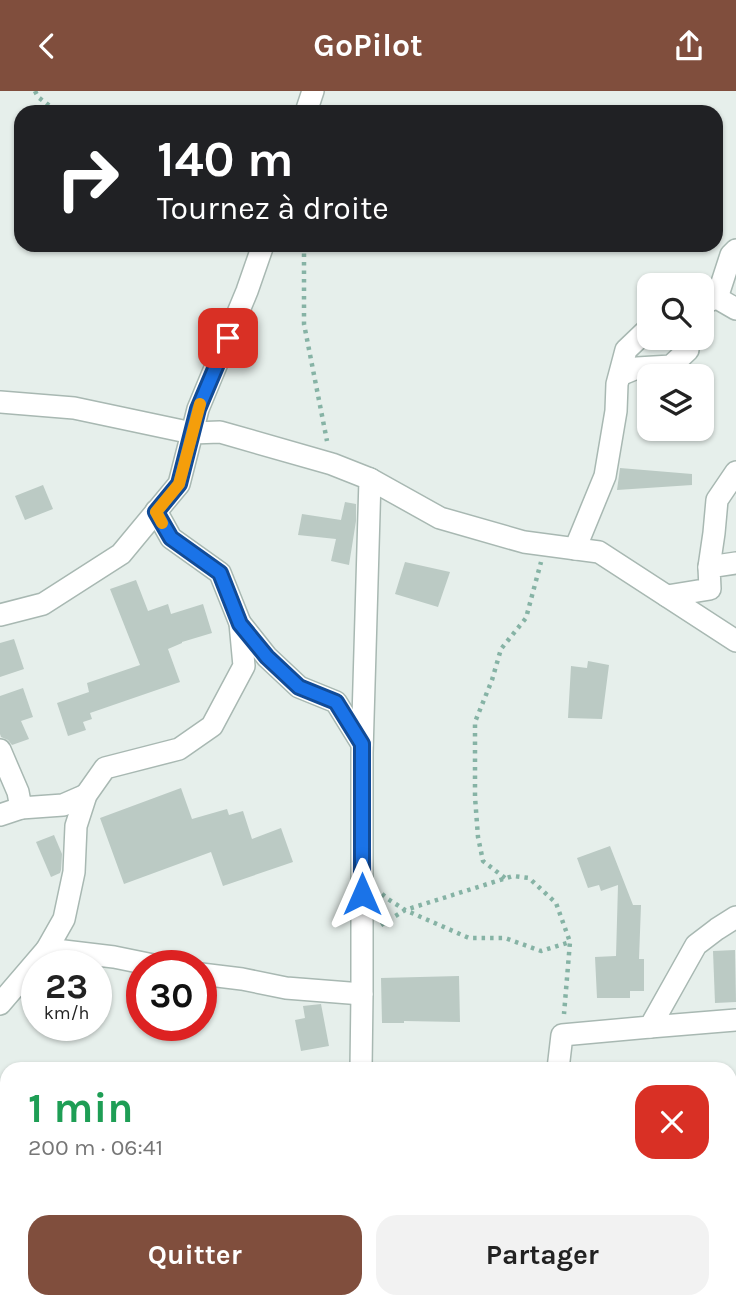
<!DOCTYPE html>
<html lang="fr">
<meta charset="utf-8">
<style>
:root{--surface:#fff;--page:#f2f2f2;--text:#222;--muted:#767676;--accent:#804e3d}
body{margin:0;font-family:Karla,sans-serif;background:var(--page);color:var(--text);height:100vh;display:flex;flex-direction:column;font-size:26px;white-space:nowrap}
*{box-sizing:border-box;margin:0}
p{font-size:23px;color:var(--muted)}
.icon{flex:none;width:38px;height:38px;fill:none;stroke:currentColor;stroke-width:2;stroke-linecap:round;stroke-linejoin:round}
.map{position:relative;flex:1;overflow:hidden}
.drawer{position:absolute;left:0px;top:971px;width:737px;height:247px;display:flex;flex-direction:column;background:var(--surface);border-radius:21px 21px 0 0;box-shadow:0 2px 5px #0004}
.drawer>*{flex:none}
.guide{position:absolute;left:14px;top:14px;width:709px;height:147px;border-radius:21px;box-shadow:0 2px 5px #0004;background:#202124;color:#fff;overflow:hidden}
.tools{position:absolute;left:637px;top:182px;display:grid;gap:14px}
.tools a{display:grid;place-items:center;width:77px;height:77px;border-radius:14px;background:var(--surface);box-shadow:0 2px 5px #0004;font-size:35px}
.speed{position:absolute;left:21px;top:859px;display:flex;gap:14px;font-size:35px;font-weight:700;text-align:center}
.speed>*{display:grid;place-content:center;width:91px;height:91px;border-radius:50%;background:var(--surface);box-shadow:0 2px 5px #0004;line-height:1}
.speed small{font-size:18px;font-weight:400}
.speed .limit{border:10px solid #d22;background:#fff;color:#111}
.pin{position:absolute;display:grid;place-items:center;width:60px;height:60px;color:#fff;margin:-30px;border-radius:14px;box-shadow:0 4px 10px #0006}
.me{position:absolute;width:77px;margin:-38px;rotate:0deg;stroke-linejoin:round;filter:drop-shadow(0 0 5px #0008)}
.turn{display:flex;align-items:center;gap:24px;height:147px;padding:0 28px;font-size:32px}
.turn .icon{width:91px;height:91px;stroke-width:2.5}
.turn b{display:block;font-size:49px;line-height:60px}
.round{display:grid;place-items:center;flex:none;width:74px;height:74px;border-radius:21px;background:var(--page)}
.headline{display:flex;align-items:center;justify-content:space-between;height:119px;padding:0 28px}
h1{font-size:42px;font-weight:700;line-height:52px;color:#1e9e55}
.action{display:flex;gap:14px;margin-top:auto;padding:14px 28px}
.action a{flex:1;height:80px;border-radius:21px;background:var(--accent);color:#fff;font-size:28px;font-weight:700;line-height:80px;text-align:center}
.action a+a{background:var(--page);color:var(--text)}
header{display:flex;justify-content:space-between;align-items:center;height:91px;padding:0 28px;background:var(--accent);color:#fff;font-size:32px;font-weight:700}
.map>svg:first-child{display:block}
.building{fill:#bbcac4}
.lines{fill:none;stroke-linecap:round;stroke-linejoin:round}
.minor-casing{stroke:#a8b8b2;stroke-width:24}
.path{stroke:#86b3a5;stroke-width:4.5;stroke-dasharray:3.5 5;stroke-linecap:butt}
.minor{stroke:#fff;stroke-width:21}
.route-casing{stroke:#114b97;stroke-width:18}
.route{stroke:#1a73e8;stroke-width:12}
.slow{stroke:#f59e0b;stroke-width:12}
</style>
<header><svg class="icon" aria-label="back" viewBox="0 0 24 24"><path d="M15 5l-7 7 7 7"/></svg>GoPilot<svg class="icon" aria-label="share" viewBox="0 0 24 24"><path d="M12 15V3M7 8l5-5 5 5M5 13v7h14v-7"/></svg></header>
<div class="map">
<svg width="736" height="1217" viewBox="0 0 736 1217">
<rect width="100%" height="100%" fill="#e6efeb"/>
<g class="building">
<path d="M620,377L692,383V394L617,399Z"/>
<path d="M43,394L53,418L25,429L15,405Z"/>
<path d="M345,411L356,413V430L349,474L331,470L336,448L298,444L302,423L341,429Z"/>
<path d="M405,471L450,481L438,516L395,503Z"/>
<path d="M136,489L148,520L168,513L171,523L203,513L212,542L182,551V552L168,558L180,591L90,622L92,628L83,631L86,639L68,645L57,612L89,601L87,592L140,574L110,498Z"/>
<path d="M14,548L24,578L0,586V552Z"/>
<path d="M588,570L609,574L602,628L568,627L571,575L587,577Z"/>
<path d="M23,597L33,626L21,630L29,648L12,654L8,649L1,646L0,643V605Z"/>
<path d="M181,697L192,728L227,718L229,724L243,720L252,748L281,737L293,771L223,795L211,761L124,793L100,727Z"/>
<path d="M54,744L62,763L61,779L60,782L51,786L36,751Z"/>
<path d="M610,755L633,814H641L639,868H644V900H630V907H597L595,866L616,865L618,794L601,800L599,794L588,797L577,767Z"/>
<path d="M735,859L736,911L715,912L713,860Z"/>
<path d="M459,885L460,931L404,930V932H382L381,887Z"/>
<path d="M321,913L329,955L301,960L295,929L305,927L303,915Z"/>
</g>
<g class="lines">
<g class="minor-casing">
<g id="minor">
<path d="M306,21L313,0"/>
<path d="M717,207L731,164L736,159"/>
<path d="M702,212L717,207L736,218"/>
<path d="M620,284L637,277L671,275L688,259"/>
<path d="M0,311L74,317L192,342L198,318L247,200L263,154"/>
<path d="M370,388L440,427L524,451L599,461L736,550"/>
<path d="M575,458L605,385L616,320L617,293L626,259L649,237"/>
<path d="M709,476L714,442L717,409L736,381"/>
<path d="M667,505L710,498L709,476L736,472"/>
<path d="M0,524L43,513L121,463L179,393L192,342L220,341L332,373L370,388L362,662V903L361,978"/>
<path d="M240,532L267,566L299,596L336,611L362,653"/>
<path d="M0,659L18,701L21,717L63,714L86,704"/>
<path d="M0,724L21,717"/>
<path d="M47,858L114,866L158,875"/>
<path d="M201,883L242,888L286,897L362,903"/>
<path d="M0,913L47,858L64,828L74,781L76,735L86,704L105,677L179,658L212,635L244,575L240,532L220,482L171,447L156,420"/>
<path d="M650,936L736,929"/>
<path d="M558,978L562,944L650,936L696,854L717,838L736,826"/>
<path d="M730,1131H736"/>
<path d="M0,1199L7,1198"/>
<path d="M156,1211L157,1217"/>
</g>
</g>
<g class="path">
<path d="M35,0L38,6L58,21"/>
<path d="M117,21H120"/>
<path d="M304,154V233L327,350"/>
<path d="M505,787L483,770L478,746L475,706V631L492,589L501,558L526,527L541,471"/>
<path d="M382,803L388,808L405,819L469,847H505L541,860L570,851L564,923"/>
<path d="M381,834L405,819L513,785L529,787L556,812L570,851"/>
</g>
<use href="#minor" class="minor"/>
</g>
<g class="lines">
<g class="route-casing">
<path id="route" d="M228,247L198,318L179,393L156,421L171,447L220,482L240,533L267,566L299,596L336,611L362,653V803"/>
</g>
<use href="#route" class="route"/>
<path class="slow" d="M162,432L156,421L179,393L200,313"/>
</g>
</svg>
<div class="tools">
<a><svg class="icon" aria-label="search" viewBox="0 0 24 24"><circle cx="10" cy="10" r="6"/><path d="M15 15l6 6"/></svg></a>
<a><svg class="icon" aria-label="layers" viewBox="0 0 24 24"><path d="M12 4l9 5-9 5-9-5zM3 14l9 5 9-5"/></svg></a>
</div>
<div class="speed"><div>23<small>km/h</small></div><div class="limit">30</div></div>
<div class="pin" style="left:228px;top:247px;background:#d93025"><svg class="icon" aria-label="arrive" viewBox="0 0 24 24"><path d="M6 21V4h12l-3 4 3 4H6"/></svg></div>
<svg class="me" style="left:362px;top:803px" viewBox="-20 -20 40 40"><path d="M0-17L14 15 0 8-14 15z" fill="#1a73e8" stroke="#fff" stroke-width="4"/></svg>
<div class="guide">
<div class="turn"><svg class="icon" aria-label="right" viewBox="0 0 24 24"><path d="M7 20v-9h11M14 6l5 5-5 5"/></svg><div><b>140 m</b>Tournez à droite</div></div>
</div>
<section class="drawer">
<div class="headline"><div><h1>1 min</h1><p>200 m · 06:41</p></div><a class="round" style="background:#d93025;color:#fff"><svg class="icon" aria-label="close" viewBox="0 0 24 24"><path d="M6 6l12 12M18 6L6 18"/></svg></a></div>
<div class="action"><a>Quitter</a><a>Partager</a></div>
</section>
</div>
